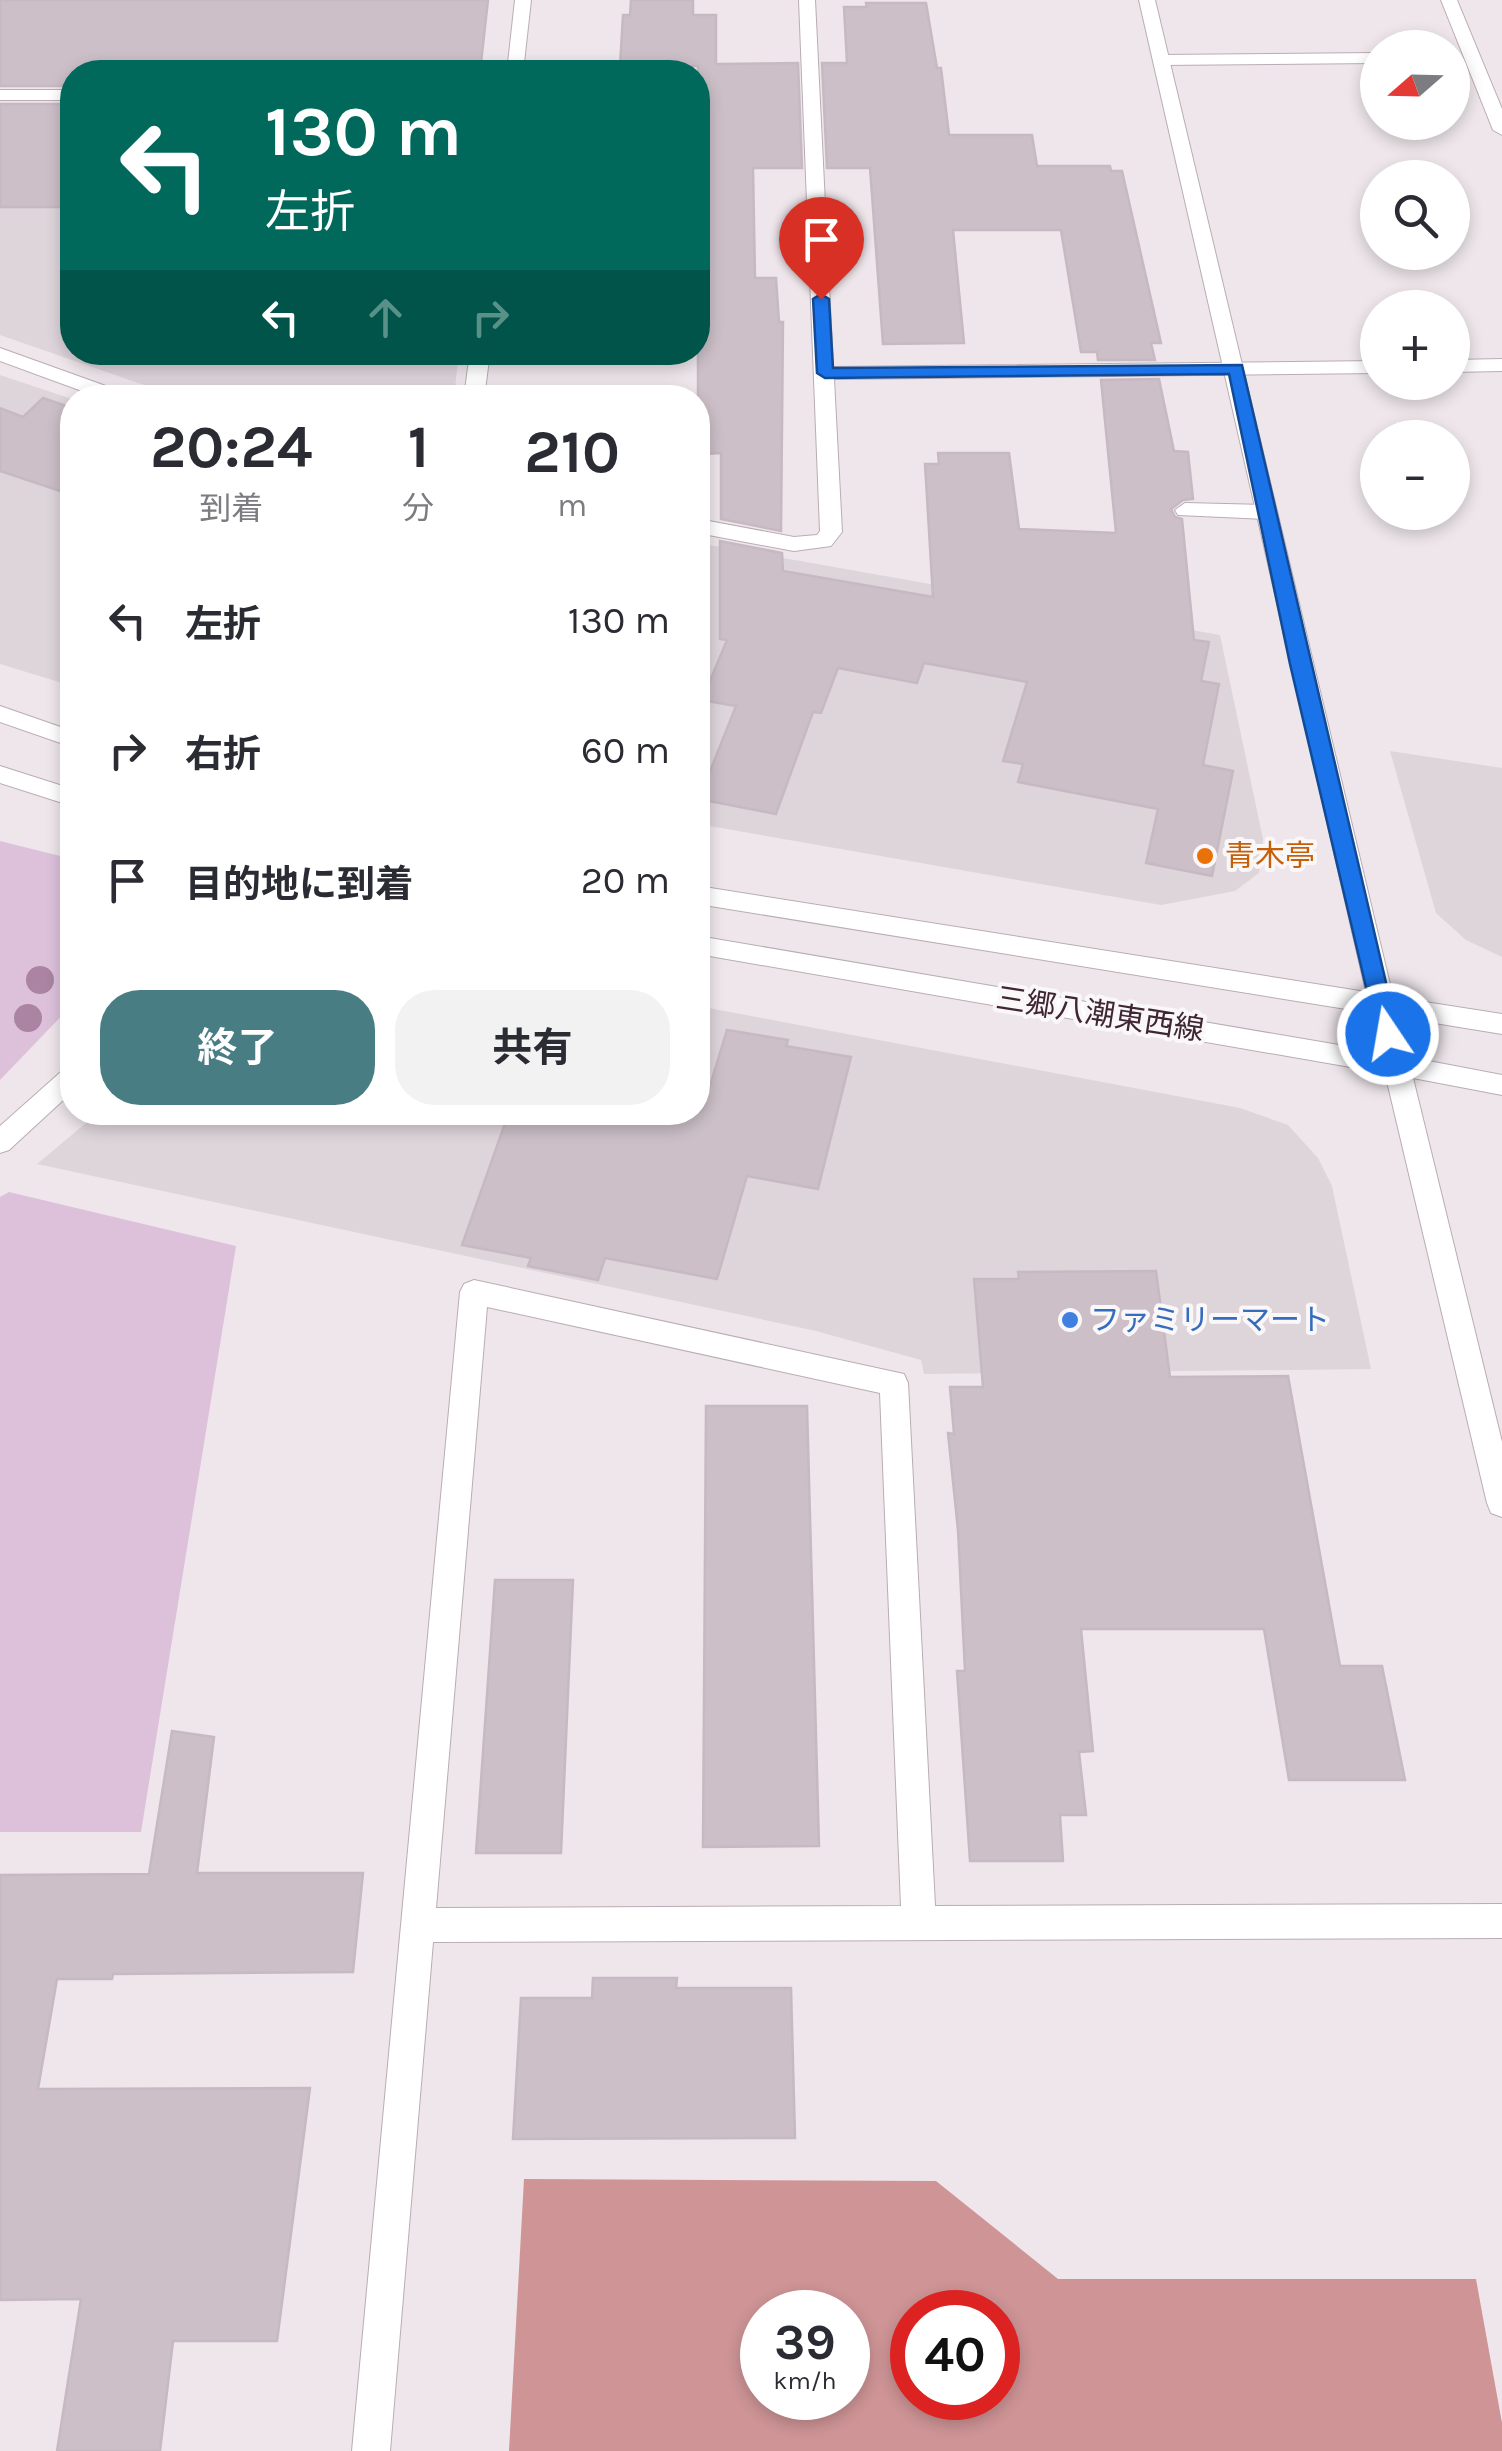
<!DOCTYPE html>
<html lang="ja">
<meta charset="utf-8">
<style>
:root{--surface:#fff;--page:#f2f2f3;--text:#2b2b33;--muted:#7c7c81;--accent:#487d84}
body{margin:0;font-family:Karla,"Noto Sans JP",sans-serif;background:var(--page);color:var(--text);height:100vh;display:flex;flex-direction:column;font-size:38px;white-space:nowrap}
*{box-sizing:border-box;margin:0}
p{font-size:32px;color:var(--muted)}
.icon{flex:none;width:55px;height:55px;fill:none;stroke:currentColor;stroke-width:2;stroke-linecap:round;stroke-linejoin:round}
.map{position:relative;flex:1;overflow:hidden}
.sheet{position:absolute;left:60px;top:385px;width:650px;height:740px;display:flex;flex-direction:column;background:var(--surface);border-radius:40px;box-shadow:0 5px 15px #0003}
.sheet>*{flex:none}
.top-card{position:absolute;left:60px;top:60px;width:650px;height:305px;border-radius:40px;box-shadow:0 5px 15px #0003;background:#00695c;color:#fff;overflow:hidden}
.needle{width:65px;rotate:250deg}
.buttons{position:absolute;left:1360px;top:30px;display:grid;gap:20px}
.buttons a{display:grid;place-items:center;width:110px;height:110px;border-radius:50%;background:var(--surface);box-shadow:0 5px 15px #0003;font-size:50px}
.speed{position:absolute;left:740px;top:2290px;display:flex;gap:20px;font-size:50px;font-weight:700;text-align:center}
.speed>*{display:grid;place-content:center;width:130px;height:130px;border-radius:50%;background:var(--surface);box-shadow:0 5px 15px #0003;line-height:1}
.speed small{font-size:25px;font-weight:400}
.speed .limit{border:15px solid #d22;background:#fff;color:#111}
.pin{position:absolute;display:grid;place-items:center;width:85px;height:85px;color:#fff;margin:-102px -42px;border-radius:50% 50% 50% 0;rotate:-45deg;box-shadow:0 0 10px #0007}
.pin .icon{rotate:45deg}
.me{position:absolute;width:110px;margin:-55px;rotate:348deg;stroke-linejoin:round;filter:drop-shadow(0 0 8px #0008)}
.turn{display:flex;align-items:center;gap:35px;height:210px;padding:0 40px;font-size:45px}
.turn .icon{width:130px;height:130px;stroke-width:2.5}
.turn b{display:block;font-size:70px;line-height:85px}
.lanes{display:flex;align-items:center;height:95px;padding:0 40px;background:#0003;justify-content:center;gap:50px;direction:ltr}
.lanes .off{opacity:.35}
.eta{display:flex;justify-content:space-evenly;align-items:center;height:170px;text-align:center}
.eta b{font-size:60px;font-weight:700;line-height:70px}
.action{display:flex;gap:20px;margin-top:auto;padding:20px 40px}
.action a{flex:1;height:115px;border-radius:40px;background:var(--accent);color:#fff;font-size:40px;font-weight:700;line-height:115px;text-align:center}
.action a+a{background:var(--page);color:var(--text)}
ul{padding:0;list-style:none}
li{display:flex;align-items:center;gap:30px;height:130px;padding:0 40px}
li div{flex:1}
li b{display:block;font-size:38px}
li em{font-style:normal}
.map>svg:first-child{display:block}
.built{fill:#ded5db}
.green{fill:#ddc1db}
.water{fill:#ce9496;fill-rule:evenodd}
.building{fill:#ccbfc7;stroke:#c7b9c2;stroke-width:2.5}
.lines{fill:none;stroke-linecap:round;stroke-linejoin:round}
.service-casing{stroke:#baacb4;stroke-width:2}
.minor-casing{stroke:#baacb4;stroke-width:2}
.tertiary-casing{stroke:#baacb4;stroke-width:2}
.service{fill:#fff;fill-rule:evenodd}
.minor{fill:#fff;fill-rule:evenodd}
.tertiary{fill:#fff;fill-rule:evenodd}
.tree{fill:#aa84a2}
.route{fill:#1a73e8;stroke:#114b97;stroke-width:2.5}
.food-dot{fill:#e8710a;stroke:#faf7f9;stroke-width:4}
.shop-dot{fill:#3f7fe0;stroke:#faf7f9;stroke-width:4}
.labels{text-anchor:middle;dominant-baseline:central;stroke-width:8;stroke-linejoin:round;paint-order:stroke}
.food-label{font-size:30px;fill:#c56008;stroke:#faf7f9;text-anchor:start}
.street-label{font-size:30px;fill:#3f2632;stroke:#faf7f9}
.shop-label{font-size:30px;fill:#366cbe;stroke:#faf7f9;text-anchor:start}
</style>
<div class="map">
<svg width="1502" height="2451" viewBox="0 0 1502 2451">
<rect width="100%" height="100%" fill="#eee6eb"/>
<g class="built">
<path d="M0,103H72V352L459,353L454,397L191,398L138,383L0,335Z"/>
<path d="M0,375L72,399V686L0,664Z"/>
<path d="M698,543L1220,635L1263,839L1259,873L1235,891L1161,905L698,824Z"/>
<path d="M1390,751L1502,768V957L1466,940L1436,913Z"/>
<path d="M698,1006L1240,1108L1288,1125L1318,1158L1332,1186L1371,1369L924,1374L921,1360L816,1331L37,1164L98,1113L698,1112Z"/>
</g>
<g class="green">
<path d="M0,841L72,859V1005L0,1080Z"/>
<path d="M9,1192L236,1246L141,1832H0V1197Z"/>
</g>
<path class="water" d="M524,2179L936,2181L1058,2279H1476L1502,2423V2451H509ZM848,2312V2398H762V2312ZM998,2312V2398H912V2312Z"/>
<g class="building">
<path d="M0,0H488L480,72H72V86H0Z"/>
<path d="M631,0H693V15H716V64L798,63L802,168H753L755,278H776L779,322H783L781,531L721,519V453L706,454V421H698V66H620L623,15H630Z"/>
<path d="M866,3H926L937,68H941L949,135H1032L1037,166H1110L1111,171H1122L1161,343H1151L1155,360H1098L1097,352H1081L1061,230H953L964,343L883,344L870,168H827L822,63H847L844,7H867Z"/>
<rect x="0" y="104" width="72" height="103"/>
<path d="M1159,379L1174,451L1188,452L1193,499L1183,500L1171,509L1175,517L1182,519L1194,640L1209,642L1201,681L1219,684L1203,765L1233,771L1212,876L1146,863L1158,809L1018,782L1023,764L1003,761L1027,682L924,663L917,683L838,668L821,713L813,712L776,814L699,799L736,706L702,700L727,640L720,639V541L782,553L783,571L933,597L925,464H939L938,453H1009L1019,529L1116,533L1101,380Z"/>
<path d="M43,398L72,408V495L0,471V408L23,417Z"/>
<path d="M727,1030L788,1040L786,1046L851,1057L818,1189L747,1176L717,1279L605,1258L598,1280L528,1266L531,1258L462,1245L509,1112H702Z"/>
<path d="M1156,1271L1170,1377L1288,1376L1340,1666H1382L1405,1780H1289L1264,1629H1081L1093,1751L1079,1752L1086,1815H1060L1063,1861H970L957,1671H965L958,1530L948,1433L954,1434L950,1387H983L974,1279H1019L1018,1272Z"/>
<path d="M706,1406H807L819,1846L703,1847Z"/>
<path d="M495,1580H573L561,1853H476Z"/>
<path d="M172,1731L214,1737L197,1873H363L353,1972L113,1974L112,1979H57L38,2089L310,2088L277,2341H173L160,2451H57L81,2299L0,2300V1875L149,1874Z"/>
<path d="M593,1978H677L676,1988H791L795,2138L513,2139L521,1998H592Z"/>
</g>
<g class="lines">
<g class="service-casing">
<path id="service" d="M1185,503L1266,505L1276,512L1266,519L1178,515L1175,510Z"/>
</g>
<g class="minor-casing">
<g id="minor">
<path d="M515,0H531L523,72H507Z"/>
<path d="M799,0H815L833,367L1378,361V373L834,379L842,532L831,546L794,551L698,533V519L794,537L817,535L820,531Z"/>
<path d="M1441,0H1457L1502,109V135L1493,130Z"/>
<path d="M1378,53V63L1161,65L1153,60L1161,55Z"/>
<rect x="0" y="90" width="72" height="10"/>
<path d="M0,348L128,394L131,398H101L0,361Z"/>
<path d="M470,352H490L484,398H464Z"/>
<path d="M1502,359V371L1452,372V360Z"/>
<path d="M474,1280L904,1374L908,1383L935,1906L1502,1904V1938L433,1942L390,2451H352L460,1292L464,1284ZM487,1307L880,1393L901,1906L436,1908Z"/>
</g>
</g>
<g class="tertiary-casing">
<g id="tertiary">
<path d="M1139,0H1155L1393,997L1502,1014V1034L1398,1017L1408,1057L1502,1075V1095L1413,1078L1502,1442V1517L1491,1513L1487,1503L1385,1073L698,954V936L1380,1052L1371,1013L698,904V886L1366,992Z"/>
<path d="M0,706L72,731V747L0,722Z"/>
<path d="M0,766L72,789V806L0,783Z"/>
<path d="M72,1067V1092L9,1150L0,1153V1126L63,1070Z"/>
</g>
</g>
<use href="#service" class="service"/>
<use href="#minor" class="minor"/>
<use href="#tertiary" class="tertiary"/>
</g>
<g class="tree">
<circle cx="40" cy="980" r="14"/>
<circle cx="28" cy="1018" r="14"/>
</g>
<path class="route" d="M821,294L829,299L833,368L1242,365L1398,1034L1395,1040H1380L1377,1034L1290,664L1229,374L825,378L817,373L813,299Z"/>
<circle class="food-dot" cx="1205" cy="856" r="10"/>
<circle class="shop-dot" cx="1070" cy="1320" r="10"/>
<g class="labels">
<g class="food-label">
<text x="1225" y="856">青木亭</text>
</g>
<g class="street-label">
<text transform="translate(1100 1014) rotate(9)">三郷八潮東西線</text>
</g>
<g class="shop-label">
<text x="1090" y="1320">ファミリーマート</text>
</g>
</g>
</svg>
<div class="buttons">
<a><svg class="needle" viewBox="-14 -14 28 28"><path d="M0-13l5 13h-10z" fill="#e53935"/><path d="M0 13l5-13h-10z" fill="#7c7c81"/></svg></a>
<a><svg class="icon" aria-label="search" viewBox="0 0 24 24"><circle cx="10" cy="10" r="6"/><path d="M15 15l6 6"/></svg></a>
<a>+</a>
<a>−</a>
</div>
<div class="speed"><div>39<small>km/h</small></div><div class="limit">40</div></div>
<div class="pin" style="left:821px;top:299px;background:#d93025"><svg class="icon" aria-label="arrive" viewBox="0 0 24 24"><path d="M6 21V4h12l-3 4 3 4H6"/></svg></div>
<svg class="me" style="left:1388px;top:1034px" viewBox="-20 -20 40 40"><circle r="17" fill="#1a73e8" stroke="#fff" stroke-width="3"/><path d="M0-11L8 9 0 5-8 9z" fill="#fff"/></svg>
<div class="top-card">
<div class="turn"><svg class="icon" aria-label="left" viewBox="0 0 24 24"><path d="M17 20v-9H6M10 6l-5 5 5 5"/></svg><div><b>130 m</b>左折</div></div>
<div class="lanes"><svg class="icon" aria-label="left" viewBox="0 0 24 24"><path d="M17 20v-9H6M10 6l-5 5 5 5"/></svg><svg class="icon off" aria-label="ahead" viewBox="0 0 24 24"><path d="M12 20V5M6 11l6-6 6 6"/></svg><svg class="icon off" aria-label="right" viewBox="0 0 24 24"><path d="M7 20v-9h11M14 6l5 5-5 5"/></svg></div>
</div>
<section class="sheet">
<div class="eta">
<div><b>20:24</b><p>到着</p></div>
<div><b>1</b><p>分</p></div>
<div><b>210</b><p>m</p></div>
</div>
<ul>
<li><svg class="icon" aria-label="left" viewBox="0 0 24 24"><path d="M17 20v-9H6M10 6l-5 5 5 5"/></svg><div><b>左折</b></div><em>130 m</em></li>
<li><svg class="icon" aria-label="right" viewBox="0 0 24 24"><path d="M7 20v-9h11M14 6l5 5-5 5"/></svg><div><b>右折</b></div><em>60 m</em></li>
<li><svg class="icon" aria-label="arrive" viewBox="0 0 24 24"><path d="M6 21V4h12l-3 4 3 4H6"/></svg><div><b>目的地に到着</b></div><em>20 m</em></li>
</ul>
<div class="action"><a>終了</a><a>共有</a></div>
</section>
</div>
